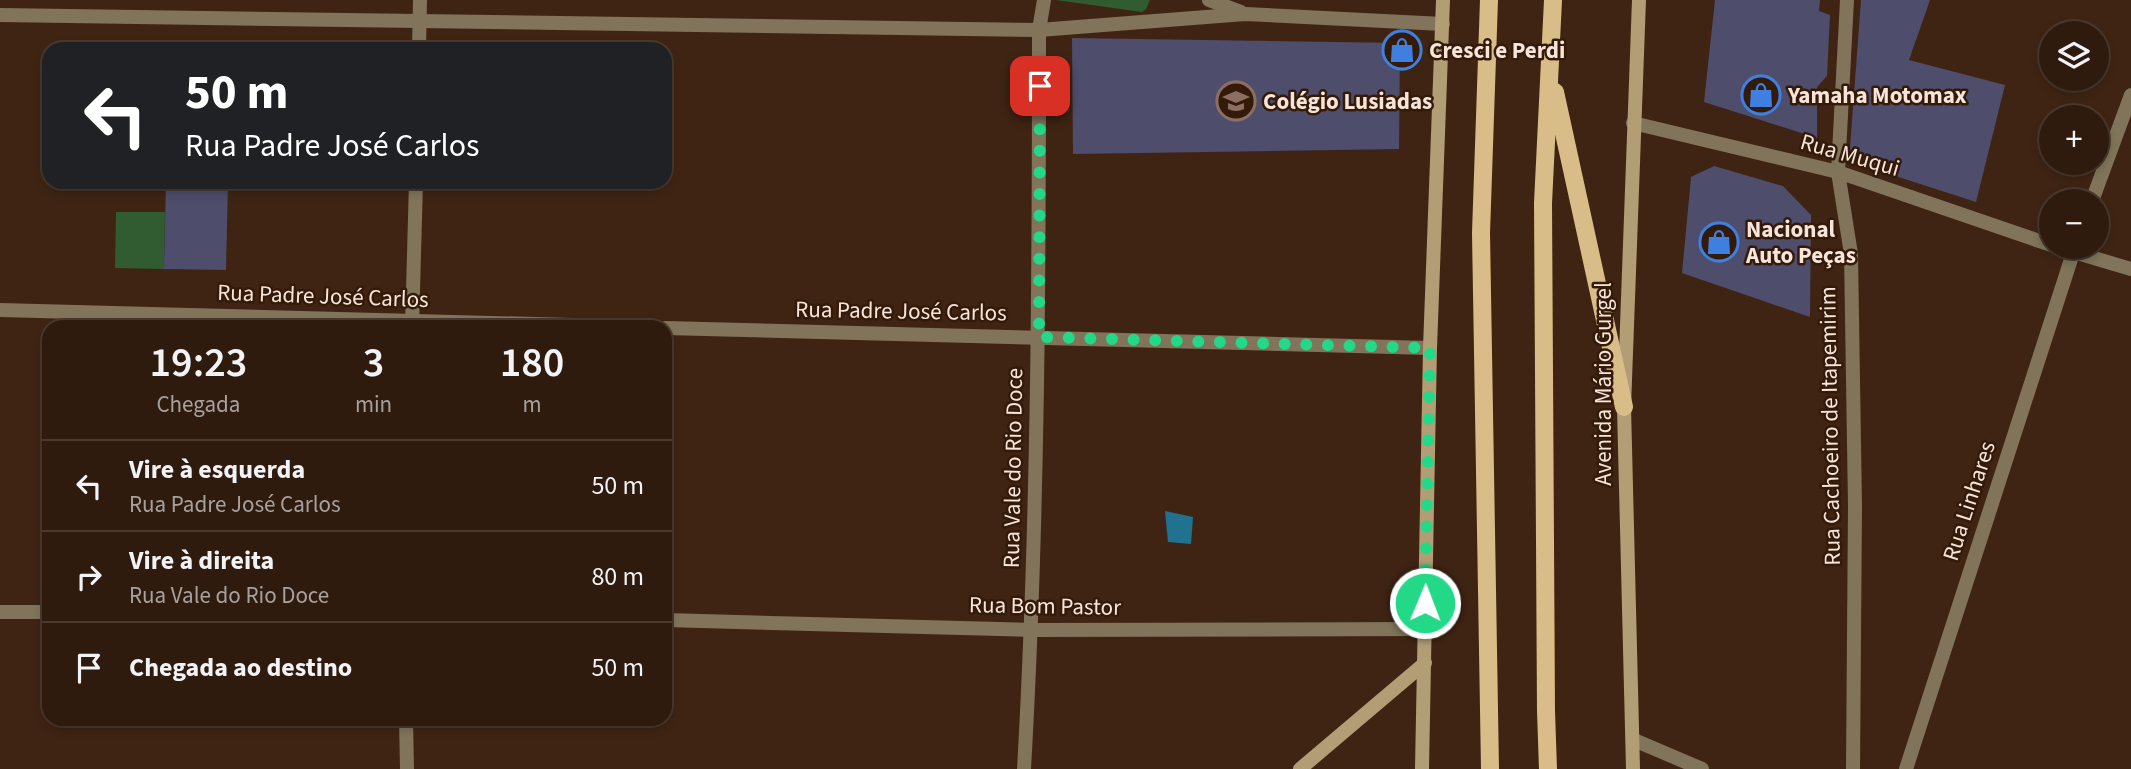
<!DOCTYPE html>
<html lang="pt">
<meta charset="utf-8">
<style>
:root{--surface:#2f1b0e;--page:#372417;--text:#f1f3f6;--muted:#a7a19e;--line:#4a392e}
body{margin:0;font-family:"Source Sans 3",sans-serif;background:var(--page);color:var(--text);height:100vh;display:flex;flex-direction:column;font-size:26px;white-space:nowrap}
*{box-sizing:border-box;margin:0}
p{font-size:23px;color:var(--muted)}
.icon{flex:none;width:38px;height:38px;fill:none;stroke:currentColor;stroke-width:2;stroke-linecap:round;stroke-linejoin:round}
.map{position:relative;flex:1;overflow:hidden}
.drawer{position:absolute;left:42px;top:320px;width:630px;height:406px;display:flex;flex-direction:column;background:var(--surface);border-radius:21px;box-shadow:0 4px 10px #0003,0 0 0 2px var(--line)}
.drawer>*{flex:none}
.hud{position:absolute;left:42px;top:42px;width:630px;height:147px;border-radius:21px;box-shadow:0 4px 10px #0003,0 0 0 2px var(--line);background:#202124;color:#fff;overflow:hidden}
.tools{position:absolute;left:2039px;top:21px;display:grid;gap:14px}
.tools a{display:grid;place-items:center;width:70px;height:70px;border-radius:50%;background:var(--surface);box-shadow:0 4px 10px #0003,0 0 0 2px var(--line);font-size:35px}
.pin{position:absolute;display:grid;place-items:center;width:60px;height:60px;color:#fff;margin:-30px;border-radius:14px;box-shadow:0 4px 10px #0006}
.me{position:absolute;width:77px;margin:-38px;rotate:1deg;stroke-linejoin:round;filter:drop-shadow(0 0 5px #0008)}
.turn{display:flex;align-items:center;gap:24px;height:147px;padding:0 28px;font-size:32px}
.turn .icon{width:91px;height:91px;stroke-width:2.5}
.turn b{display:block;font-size:49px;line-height:60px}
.eta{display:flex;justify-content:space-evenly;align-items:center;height:119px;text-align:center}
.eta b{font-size:42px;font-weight:600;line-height:49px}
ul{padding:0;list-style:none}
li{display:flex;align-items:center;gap:21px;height:91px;padding:0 28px;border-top:2px solid var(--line)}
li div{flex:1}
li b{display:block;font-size:26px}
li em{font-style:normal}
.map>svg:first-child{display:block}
.green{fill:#315c31}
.water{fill:#207290}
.building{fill:#4e4d6b}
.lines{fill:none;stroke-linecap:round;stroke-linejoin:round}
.street{stroke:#81745b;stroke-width:14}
.secondary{stroke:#b29d75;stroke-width:14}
.primary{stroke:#d8bd88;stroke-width:18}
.route{stroke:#23d886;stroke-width:12;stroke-dasharray:0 21.6}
.labels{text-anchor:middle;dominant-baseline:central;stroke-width:5;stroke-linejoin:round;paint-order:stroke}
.poi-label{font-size:23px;font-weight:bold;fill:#f7e4da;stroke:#341a09;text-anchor:start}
.street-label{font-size:23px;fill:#f7e4da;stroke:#341a09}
</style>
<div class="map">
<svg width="2131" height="769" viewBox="0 0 2131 769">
<rect width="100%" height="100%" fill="#3f2413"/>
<g class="green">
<path d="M1056,0H1150L1146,9L1142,12Z"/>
<path d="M116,212H165L164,269L115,268Z"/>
</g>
<path class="water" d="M1165,511L1193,517L1191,544L1168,542Z"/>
<g class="building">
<path d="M1715,0H1820L1819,11L1830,15L1827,76L1817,87V138L1704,102Z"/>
<path d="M1861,0H1930L1909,60L2005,85L1976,202L1849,161Z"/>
<path d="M1072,38L1400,43L1399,149L1073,154Z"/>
<path d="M1714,166L1783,186L1811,215L1810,317L1682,273L1691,177Z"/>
<path d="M166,182H228L226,270L164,269Z"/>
</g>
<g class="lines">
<g class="street">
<path d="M1209,0L1241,12"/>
<path d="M1847,0L1838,172L1851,254L1855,506L1853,769"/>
<path d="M0,15L1039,30L1245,14L1443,24"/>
<path d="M419,49L420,0"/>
<path d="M1633,123L1838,172L2051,245"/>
<path d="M2092,201L2131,95"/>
<path d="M2057,247L2131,269"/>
<path d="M0,310L646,327"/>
<path d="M412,327L416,182"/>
<path d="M665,328L1430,348"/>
<path d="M0,612H49"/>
<path d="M665,620L1032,630L1424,629"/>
<path d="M406,719L407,769"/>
<path d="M1634,740L1702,769"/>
<path d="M1024,769C1038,523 1039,277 1039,30L1044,0"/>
<path d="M1906,769L2075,247"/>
</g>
<g class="secondary">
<path d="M1300,769L1425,663"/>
<path d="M1422,769L1430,348L1443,0"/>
<path d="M1633,769L1624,407L1639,0"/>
</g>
<g class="primary">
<path d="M1489,0L1481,233L1490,769"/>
<path d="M1555,92L1624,407"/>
<path d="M1548,769L1546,711L1543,203L1553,0"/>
</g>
</g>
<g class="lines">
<path class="route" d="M1040,86L1039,337L1430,348L1425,603"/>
</g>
<defs>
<g id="shop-ring" transform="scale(2.0125)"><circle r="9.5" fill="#341a09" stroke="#3f7fe0" stroke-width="1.5"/><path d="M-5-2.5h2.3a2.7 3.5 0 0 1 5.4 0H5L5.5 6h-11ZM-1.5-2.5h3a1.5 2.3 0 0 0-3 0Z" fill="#3f7fe0"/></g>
<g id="school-ring" transform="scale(2.0125)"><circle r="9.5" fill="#341a09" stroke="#8d6e63" stroke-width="1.5"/><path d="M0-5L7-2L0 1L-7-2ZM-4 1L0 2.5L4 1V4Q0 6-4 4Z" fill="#8d6e63"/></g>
</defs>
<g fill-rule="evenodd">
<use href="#shop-ring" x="1402" y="50"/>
<use href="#shop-ring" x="1761" y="95"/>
<use href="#school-ring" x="1236" y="101"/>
<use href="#shop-ring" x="1719" y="242"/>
</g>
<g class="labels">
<g class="poi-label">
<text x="1429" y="50">Cresci e Perdi</text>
<text x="1788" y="95">Yamaha Motomax</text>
<text x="1263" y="101">Colégio Lusiadas</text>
<text x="1746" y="229">Nacional<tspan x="1746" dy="26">Auto Peças</tspan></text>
</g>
<g class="street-label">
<text transform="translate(1850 155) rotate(16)">Rua Muqui</text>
<text transform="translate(323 296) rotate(2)">Rua Padre José Carlos</text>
<text transform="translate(901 311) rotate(1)">Rua Padre José Carlos</text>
<text transform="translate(1603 384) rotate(-90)">Avenida Mário Gurgel</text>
<text transform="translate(1830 426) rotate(-91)">Rua Cachoeiro de Itapemirim</text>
<text transform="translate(1013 468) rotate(-89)">Rua Vale do Rio Doce</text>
<text transform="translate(1969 501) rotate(-72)">Rua Linhares</text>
<text transform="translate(1045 606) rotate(1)">Rua Bom Pastor</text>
</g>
</g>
</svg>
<div class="tools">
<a><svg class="icon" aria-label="layers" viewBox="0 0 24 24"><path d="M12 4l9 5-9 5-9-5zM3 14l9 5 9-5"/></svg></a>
<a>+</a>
<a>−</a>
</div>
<div class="pin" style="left:1040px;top:86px;background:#d93025"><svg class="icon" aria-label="arrive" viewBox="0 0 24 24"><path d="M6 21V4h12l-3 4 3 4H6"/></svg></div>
<svg class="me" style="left:1425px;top:603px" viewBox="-20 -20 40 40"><circle r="17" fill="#23d886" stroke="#fff" stroke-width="3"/><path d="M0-11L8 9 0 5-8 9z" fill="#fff"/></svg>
<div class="hud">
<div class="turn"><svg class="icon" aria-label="left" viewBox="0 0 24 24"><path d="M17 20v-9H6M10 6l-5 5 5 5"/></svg><div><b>50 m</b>Rua Padre José Carlos</div></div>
</div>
<section class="drawer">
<div class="eta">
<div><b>19:23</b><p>Chegada</p></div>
<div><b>3</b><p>min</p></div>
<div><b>180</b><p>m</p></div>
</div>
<ul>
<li><svg class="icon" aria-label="left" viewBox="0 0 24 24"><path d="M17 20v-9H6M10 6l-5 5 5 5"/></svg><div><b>Vire à esquerda</b><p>Rua Padre José Carlos</p></div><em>50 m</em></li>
<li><svg class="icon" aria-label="right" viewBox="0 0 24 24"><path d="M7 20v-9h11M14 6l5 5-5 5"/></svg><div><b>Vire à direita</b><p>Rua Vale do Rio Doce</p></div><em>80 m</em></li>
<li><svg class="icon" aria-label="arrive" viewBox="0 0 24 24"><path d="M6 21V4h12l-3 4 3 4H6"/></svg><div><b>Chegada ao destino</b></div><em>50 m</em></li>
</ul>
</section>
</div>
